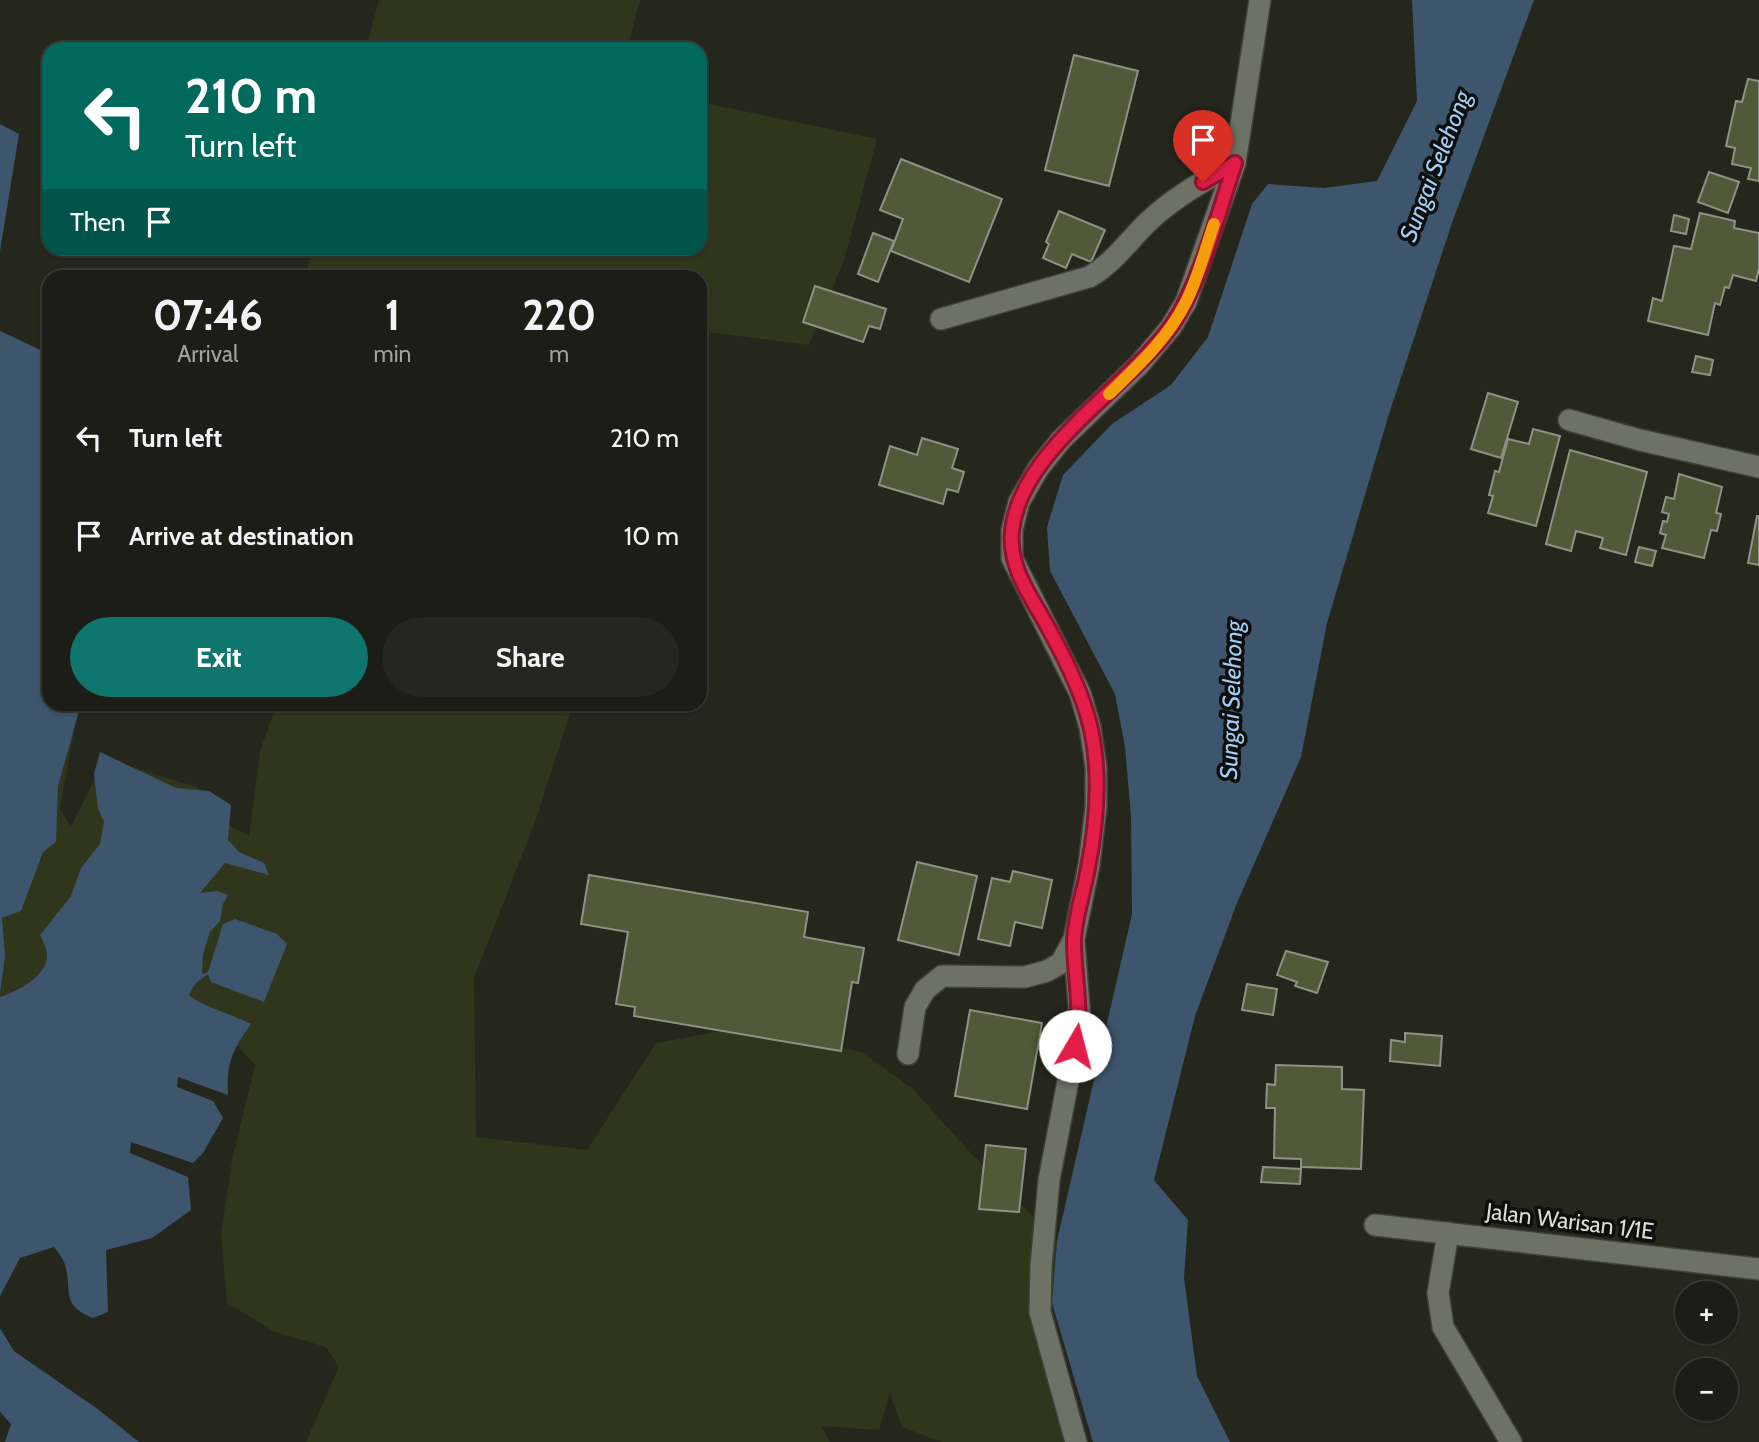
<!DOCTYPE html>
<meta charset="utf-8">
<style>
:root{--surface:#1c1d16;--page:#25261f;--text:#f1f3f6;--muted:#a0a2a1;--line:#3a3b35;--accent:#0f766e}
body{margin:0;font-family:Cabin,sans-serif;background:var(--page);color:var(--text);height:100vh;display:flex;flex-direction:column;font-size:26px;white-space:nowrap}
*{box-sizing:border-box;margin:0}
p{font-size:23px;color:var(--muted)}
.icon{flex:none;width:38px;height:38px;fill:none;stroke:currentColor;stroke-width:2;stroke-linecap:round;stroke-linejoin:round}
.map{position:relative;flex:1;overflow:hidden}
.details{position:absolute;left:42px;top:270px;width:665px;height:441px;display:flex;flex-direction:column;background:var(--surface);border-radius:21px;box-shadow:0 2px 5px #0004,0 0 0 2px var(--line)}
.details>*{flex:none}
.banner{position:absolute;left:42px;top:42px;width:665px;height:214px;border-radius:21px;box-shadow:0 2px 5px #0004,0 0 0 2px var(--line);background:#00695c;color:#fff;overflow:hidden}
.tools{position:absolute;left:1675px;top:1281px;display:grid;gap:14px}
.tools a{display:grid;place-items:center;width:63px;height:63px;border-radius:50%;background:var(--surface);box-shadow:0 2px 5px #0004,0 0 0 2px var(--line);font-size:35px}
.pin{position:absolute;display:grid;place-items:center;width:60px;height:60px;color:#fff;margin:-72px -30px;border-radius:50% 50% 50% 0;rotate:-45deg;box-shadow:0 0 7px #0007}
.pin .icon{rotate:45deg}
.me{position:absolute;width:77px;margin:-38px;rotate:8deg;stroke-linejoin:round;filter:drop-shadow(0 0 5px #0008)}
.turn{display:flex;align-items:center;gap:24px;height:147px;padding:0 28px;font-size:32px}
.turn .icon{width:91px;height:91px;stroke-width:2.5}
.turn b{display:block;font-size:49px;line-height:60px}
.then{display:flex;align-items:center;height:66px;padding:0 28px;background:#0003;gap:14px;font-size:26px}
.eta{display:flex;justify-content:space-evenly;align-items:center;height:119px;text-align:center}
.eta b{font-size:42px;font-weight:700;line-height:49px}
.primary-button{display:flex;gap:14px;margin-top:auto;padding:14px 28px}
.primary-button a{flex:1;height:80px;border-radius:42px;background:var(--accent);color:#fff;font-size:28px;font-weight:700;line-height:80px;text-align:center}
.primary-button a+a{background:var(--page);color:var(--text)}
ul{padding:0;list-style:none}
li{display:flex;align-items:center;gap:21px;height:98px;padding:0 28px}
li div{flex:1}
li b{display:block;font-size:26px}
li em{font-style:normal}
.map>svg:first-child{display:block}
.green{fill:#30361c}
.water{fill:#3d556d}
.building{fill:#515939;stroke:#8e9286;stroke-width:2}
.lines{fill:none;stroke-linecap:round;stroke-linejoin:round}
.minor-casing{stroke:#3f4139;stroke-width:24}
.minor{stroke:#6e7166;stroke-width:21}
.route-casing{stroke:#92132f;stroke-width:18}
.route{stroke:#e11d48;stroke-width:12}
.slow{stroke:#f59e0b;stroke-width:12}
.labels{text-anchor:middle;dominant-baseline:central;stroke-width:7;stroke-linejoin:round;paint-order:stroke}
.street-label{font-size:23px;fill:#dcddd7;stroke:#0e0f0b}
.water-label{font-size:24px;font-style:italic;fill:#a0cefa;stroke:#0e0f0b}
</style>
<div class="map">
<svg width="1759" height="1442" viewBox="0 0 1759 1442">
<rect width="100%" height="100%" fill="#25271d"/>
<g class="green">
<path d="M379,0H640L627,49H366Z"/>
<path d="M700,102L877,139L844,260L809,345L700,331V276H482L450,270L424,276H305L313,249L700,248Z"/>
<path d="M0,331L49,354V704L77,714L60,809L71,826L105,759L197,787L218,819L249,836L260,751L277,704H573L535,822L474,978L476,1137L587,1150L656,1043L743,1027L861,1052L913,1089L966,1148L1057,1241L1052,1303L1068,1442H942L902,1427L890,1393L879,1430L821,1426L830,1442H306L339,1367L326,1347L275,1332L227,1303L221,1233L233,1156L255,1065L225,1032L0,1068Z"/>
</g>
<g class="water">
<path d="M1412,0H1534L1452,223L1389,414L1327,623L1301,757L1237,903L1195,1016L1154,1180L1188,1220L1184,1278L1197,1376L1230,1442H1093L1052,1303L1057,1241L1132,914L1131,816L1125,747L1115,694L1050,571L1047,527L1063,475L1112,424L1171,385L1208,337L1252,204L1268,184L1324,188L1377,181L1417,101Z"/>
<path d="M0,124L19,134L0,251Z"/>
<path d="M0,331L49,354V704H81L58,786L56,842L43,852L21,911L2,918L5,956L0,993Z"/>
<path d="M100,752L176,788L209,791L231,805L228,840L239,852L264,863L269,875L225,863L200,893L217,891L228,895L223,904L220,921L210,932L203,954L202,974L208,972L223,924L235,919L277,934L287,944L264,1002L211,982L208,974L195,984L189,995C201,1006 234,1015 251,1024C233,1049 226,1063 228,1095L178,1077L177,1087L213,1101L223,1118L203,1153L193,1163L131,1142L130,1153L188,1177L191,1210L152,1238L106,1250L108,1312L93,1318C58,1304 74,1289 64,1262C62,1257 57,1251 54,1247L20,1258L0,1296V997C17,992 47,976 47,956C47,949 43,941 40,935L71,896L81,868L100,844L104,822L98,809L94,774Z"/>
<path d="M0,1328L14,1351L99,1410L139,1442H5L11,1424L0,1412Z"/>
</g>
<g class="building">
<path d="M1074,55L1138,71L1109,186L1045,170Z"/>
<path d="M1748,79L1759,81V181L1748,179L1751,168L1732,164L1735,148L1726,146L1736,101L1742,102Z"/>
<path d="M901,159L1002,199L969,282L891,251L903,219L880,210Z"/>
<path d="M1709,172L1739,182L1728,213L1698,202Z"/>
<path d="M1059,211L1105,230L1091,262L1072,254L1066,268L1043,258L1049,244L1046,242Z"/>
<path d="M1700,213L1735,221L1734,228L1759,233V268L1756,281L1733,275L1729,288L1725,287L1720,305L1715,303L1708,335L1648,321L1653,298L1662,301L1674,246L1691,249Z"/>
<path d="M1674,215L1689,219L1686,234L1671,231Z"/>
<path d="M873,233L894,241L878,282L858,274Z"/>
<path d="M815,286L886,309L880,329L869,326L863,342L803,322Z"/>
<path d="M1696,356L1713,360L1710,375L1692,372Z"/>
<path d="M1488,393L1518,402L1501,458L1471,449Z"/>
<path d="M1533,429L1560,436L1536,526L1488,513L1493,496L1489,495L1495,471L1499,472L1508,439L1529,444Z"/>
<path d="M922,438L958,449L952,468L964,472L958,492L947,489L943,504L879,485L890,446L917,455Z"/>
<path d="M1570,450L1647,472L1626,555L1600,548L1603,538L1576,531L1571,551L1546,544Z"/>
<path d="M1679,474L1722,487L1716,513L1721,514L1717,531L1711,530L1704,558L1662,548L1666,535L1660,533L1663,521L1667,522L1669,514L1662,512L1666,497L1674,499Z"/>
<path d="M1757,516H1759V565L1748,563Z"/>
<path d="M1639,547L1656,551L1652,566L1635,562Z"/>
<path d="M917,862L977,876L959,955L898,940Z"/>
<path d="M1013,871L1052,880L1042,928L1015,922L1010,946L978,939L992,878L1010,882Z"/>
<path d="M589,875L808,912L804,937L864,948L858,983L852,982L841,1051L634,1016L635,1007L616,1004L628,932L581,924Z"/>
<path d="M1286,951L1328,962L1317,993L1295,986L1297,982L1277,975Z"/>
<path d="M1247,984L1277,989L1273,1015L1242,1010Z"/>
<path d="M970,1010L1042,1023L1027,1109L955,1096Z"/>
<path d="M1405,1033L1442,1036L1440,1066L1390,1061L1391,1040L1405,1042Z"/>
<path d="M1276,1065L1342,1067V1089L1364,1090L1361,1169L1301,1167V1159L1274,1158L1275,1108H1266L1267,1084L1275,1085Z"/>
<path d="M986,1145L1026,1149L1019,1212L979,1209Z"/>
<path d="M1263,1167L1301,1169L1300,1184L1261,1182Z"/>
</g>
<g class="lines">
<g class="minor-casing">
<g id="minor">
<path d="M941,319L1089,277C1114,263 1128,241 1149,221C1174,197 1206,180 1235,163"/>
<path d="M1569,420L1640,440L1759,467"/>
<path d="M1074,941L1080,1019L1049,1180L1041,1266L1040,1312L1076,1442"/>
<path d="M908,1054L915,1007L925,990L942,976L1025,977L1047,971L1061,963L1074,939L1089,865L1096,807V767L1090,727L1080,693L1012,558V530L1019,502L1038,469L1061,440L1139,365L1171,327L1186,302L1235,163L1260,0"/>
<path d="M1375,1225L1759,1269"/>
<path d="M1448,1233L1438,1293L1443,1327L1511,1442"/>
</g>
</g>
<use href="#minor" class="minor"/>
</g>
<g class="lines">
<g class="route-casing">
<path id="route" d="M1075,1046C1083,1006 1074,979 1074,940C1075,917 1084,891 1088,868C1097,822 1101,771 1090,725C1082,693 1067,662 1051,633C1034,600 1008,570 1012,531C1020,450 1127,389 1172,325C1200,284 1219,211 1235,163L1203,182"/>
</g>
<use href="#route" class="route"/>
<path class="slow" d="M1109,394C1137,367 1169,337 1186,302C1198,278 1205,250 1214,224"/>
</g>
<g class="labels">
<g class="street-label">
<text transform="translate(1570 1221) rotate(7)">Jalan Warisan 1/1E</text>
</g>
<g class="water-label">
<text transform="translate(1435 166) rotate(-69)">Sungai Selehong</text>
<text transform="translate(1231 700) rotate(-88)">Sungai Selehong</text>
</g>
</g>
</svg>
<div class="tools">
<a>+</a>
<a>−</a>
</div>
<div class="pin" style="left:1203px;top:182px;background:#d93025"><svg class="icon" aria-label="arrive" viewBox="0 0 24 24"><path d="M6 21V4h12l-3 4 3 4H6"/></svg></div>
<svg class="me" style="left:1075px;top:1046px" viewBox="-20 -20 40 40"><circle r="19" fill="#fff"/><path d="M0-13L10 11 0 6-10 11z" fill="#e11d48"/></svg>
<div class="banner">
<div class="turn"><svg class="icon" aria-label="left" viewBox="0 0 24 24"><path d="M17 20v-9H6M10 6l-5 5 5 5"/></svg><div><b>210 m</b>Turn left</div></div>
<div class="then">Then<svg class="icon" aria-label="arrive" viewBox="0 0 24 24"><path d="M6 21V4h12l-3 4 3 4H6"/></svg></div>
</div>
<section class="details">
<div class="eta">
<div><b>07:46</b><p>Arrival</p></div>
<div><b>1</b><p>min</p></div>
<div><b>220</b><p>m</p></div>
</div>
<ul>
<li><svg class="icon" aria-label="left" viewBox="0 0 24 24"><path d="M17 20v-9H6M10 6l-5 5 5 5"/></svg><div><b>Turn left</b></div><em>210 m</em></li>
<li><svg class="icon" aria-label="arrive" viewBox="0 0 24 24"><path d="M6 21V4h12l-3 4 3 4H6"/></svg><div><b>Arrive at destination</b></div><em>10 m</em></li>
</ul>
<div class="primary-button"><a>Exit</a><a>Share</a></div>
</section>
</div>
